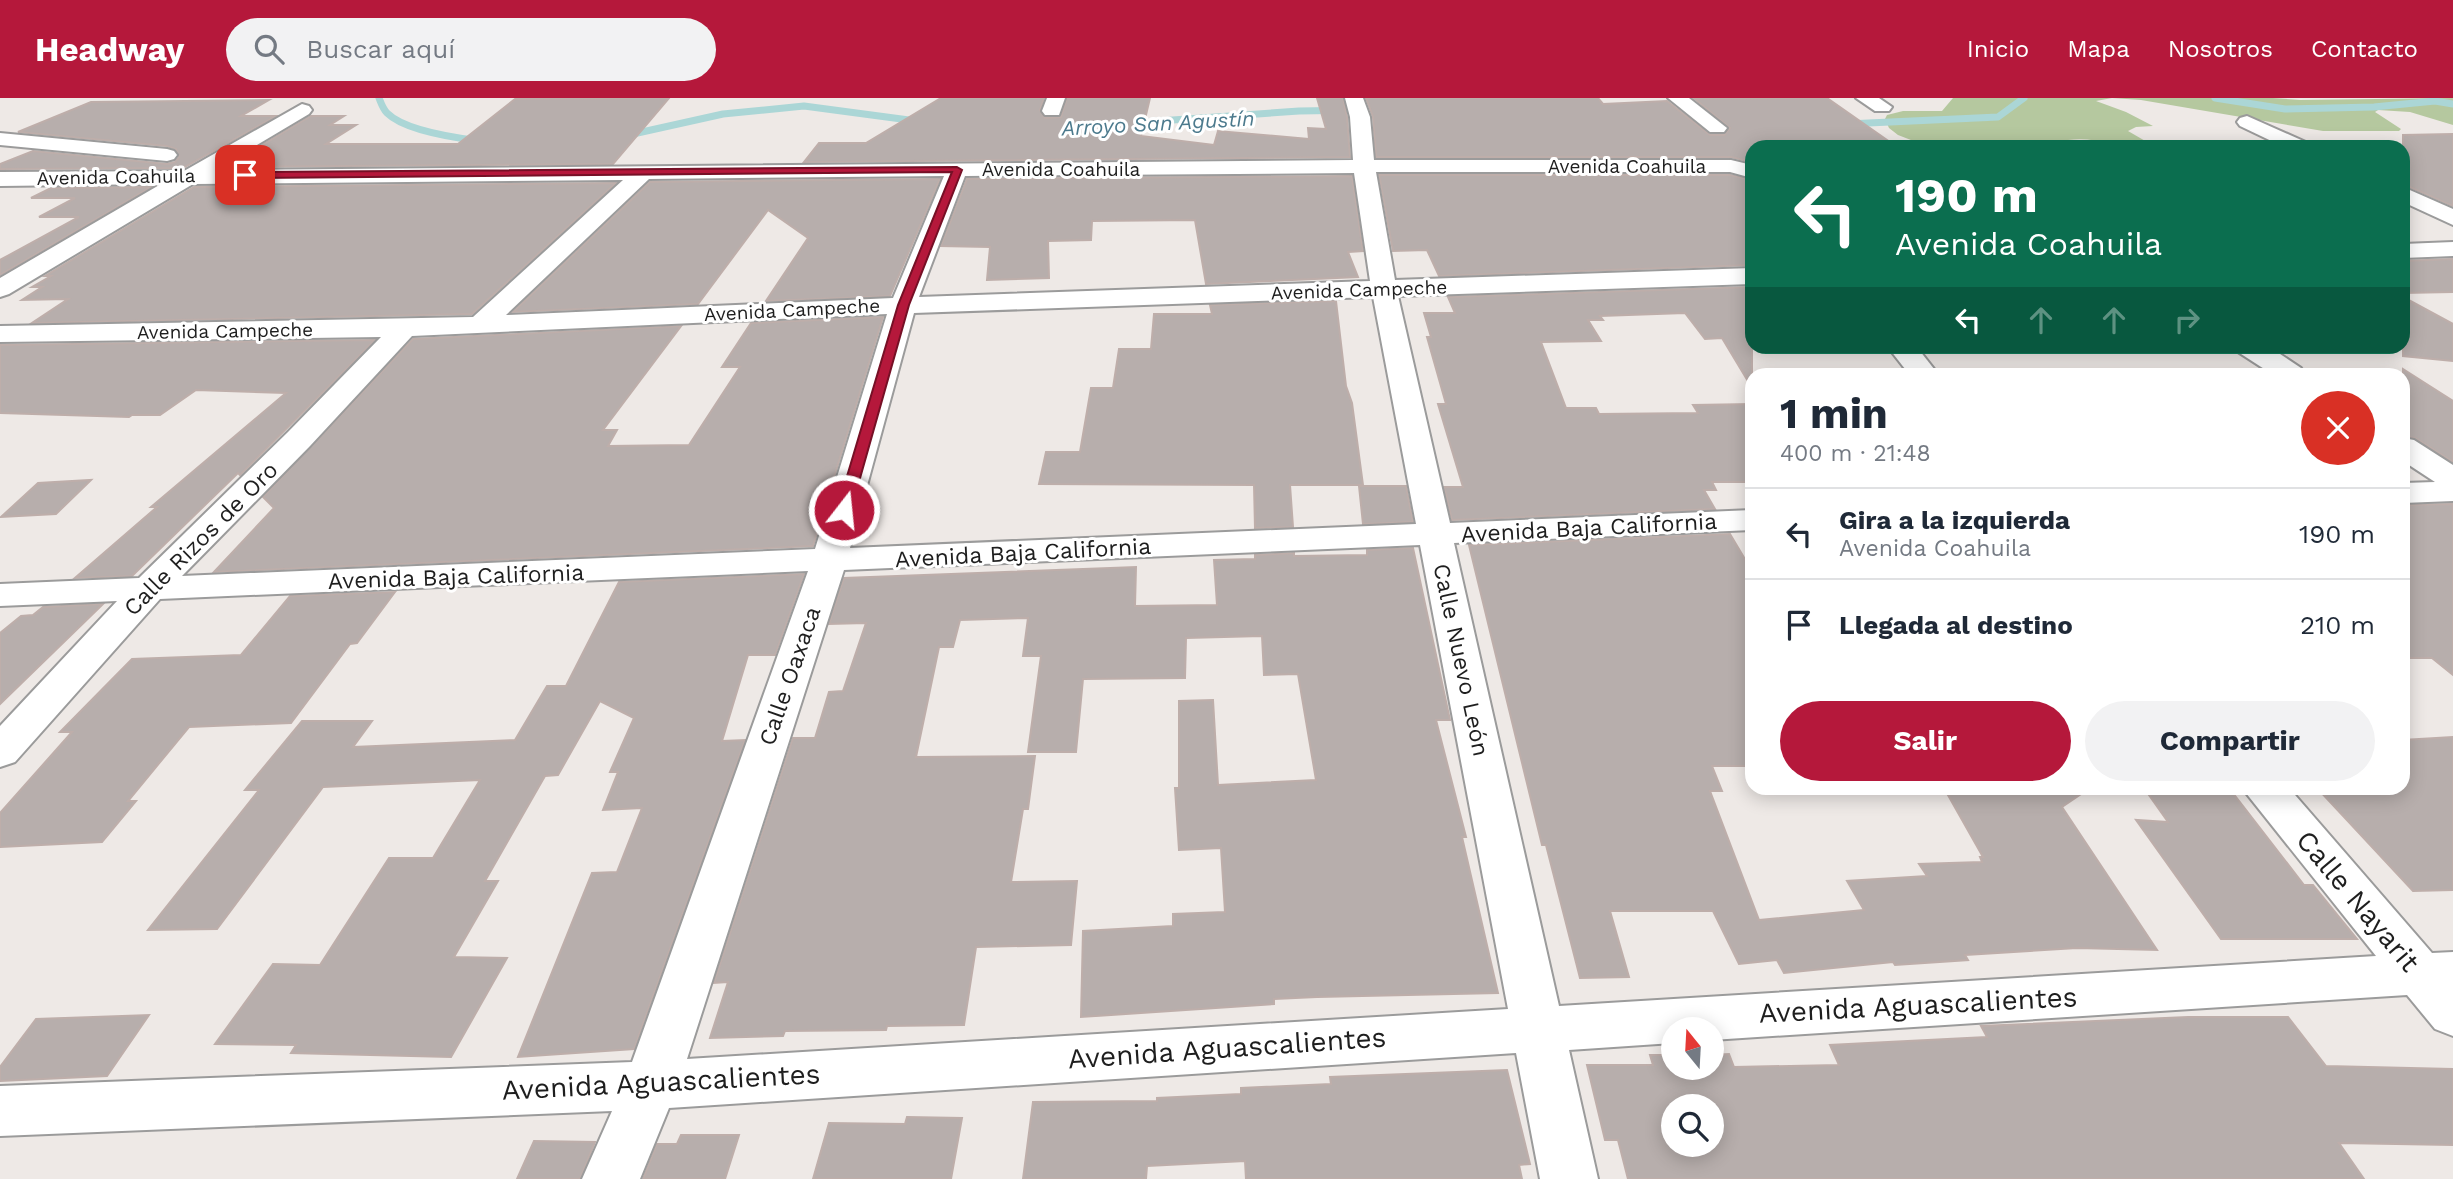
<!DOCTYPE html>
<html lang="es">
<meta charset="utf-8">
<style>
:root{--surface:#fff;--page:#f2f2f3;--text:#1f2937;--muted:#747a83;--line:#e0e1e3;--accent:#b5183b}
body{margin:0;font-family:"Work Sans",sans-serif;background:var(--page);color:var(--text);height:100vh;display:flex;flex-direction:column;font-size:26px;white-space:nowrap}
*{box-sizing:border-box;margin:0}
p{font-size:23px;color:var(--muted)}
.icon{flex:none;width:38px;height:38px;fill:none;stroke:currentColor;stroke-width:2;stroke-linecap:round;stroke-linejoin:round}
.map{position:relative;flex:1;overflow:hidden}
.drawer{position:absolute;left:1745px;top:270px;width:665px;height:427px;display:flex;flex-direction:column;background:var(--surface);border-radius:21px;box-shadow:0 4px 18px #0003}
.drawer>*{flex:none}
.banner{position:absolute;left:1745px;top:42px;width:665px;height:214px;border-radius:21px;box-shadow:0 4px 18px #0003;background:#0b6e4f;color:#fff;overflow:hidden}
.needle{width:46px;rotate:342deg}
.controls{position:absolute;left:1661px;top:919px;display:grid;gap:14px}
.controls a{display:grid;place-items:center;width:63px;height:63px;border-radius:50%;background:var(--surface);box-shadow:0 4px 18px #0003;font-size:35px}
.pin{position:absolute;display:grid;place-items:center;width:60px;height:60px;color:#fff;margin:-30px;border-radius:14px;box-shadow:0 4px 10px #0006}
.me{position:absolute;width:77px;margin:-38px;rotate:16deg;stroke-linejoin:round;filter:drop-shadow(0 0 5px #0008)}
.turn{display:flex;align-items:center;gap:24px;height:147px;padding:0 35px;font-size:32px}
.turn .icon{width:91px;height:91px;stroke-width:2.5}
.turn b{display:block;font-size:49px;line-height:60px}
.lanes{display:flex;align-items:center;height:66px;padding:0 35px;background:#0003;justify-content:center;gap:35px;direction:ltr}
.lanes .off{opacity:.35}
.round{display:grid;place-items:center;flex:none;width:74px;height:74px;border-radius:37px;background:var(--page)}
.head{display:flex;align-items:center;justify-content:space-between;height:119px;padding:0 35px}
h1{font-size:42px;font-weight:700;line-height:52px}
.action{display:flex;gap:14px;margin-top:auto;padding:14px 35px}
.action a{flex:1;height:80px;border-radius:42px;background:var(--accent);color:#fff;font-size:28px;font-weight:700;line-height:80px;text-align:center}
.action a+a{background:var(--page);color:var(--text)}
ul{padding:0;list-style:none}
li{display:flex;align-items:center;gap:21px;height:91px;padding:0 35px;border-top:2px solid var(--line)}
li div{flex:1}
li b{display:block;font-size:26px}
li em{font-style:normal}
header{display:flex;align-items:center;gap:42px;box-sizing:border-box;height:98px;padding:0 35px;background:var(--accent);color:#fff}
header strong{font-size:33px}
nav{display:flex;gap:38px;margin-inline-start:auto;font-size:24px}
.search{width:490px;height:63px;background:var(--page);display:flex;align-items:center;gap:18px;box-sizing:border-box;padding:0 24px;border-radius:38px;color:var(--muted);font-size:26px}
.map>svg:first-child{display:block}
.forest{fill:#b5c89f}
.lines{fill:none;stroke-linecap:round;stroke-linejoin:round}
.stream{stroke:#abd6d6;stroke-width:7}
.building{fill:#b7aeac;stroke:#beaeaa;stroke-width:2;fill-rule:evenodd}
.minor-casing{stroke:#9b9b9b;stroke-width:4}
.minor{fill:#fff;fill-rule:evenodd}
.route{fill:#b5183b;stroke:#761026;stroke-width:2}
.labels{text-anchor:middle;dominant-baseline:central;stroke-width:6;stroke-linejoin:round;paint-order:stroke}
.far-street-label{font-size:19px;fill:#1e1e1e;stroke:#fff}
.far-water-label{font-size:21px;font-style:italic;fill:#4c7a8d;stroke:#fff}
.street-label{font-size:23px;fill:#1e1e1e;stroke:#fff}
.near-street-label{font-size:28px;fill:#1e1e1e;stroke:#fff}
</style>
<header>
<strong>Headway</strong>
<div class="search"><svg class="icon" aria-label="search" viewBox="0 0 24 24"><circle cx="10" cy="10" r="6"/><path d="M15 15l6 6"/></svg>Buscar aquí</div>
<nav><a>Inicio</a><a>Mapa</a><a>Nosotros</a><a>Contacto</a></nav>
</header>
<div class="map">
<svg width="2453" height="1081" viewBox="0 0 2453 1081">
<rect width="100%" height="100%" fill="#eee9e6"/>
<path class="forest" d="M1953,0H2273L2300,2L2453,0V27L2410,14L2378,12L2375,14L2401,31L2399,33H2323L2141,2L2112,0L2096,3L2126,14L2153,28L2136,29L2128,33L2147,44L2149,48C2118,51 2098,38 2068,42L2064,47L2071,49H1929L1898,37L1889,30L1885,21L1887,17L1903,13H1942Z"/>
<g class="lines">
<g class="stream">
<path d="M379,0C381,5 383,11 387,15C405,33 456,40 480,43"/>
<path d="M2215,0L2285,11L2374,9L2435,3L2453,6"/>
<path d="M1130,25L1299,13L1363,12"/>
<path d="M1847,26L1998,19L2024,0"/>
<path d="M624,38L723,16L804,8L924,24"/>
</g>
</g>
<g class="building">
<path d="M669,0L613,66L225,69L311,18H344L330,27H356L326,46H458L515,1Z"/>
<path d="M941,0H1044L1040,12L1045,20L1061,19L1067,0H1150L1141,38L1214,47L1218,33L1309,41L1308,30L1326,31L1317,0H1343L1347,19L1350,59L804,64L819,45H866Z"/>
<path d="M1366,0H1598L1603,6L1667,3L1710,37H1724L1730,30L1695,1L1827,0L1897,49H1752V64L1731,59H1376L1373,19Z"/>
<path d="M269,2L241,18H276L183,70L0,71V66L33,53L167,66L175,64L179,59L176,51L167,48L18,34L91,4Z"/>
<path d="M2453,36V108L2403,86V37Z"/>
<path d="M1379,77H1730L1752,82V167L1439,178L1427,152L1393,153Z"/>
<path d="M1352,78L1363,153L1348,154L1358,179L1206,186L1195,122L1092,123L1091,142L1048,143L1049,180L987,182L990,149L941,148L967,81Z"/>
<path d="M940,81L890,198L766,203L808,140L768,112L698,206L513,214L650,84Z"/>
<path d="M616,85L472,216L32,225L68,201L22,202L42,189H32L51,178H45L194,89Z"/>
<path d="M151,89L0,177V162L79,119H39L75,100H31L51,90Z"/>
<path d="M2453,161V194L2403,195V163Z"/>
<path d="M1752,189V290L1722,240L1705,241L1685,215L1600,218L1603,222H1588L1601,243L1541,244L1566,310H1596L1599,316L1698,315L1693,307L1752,306V384H1712L1716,392H1704L1715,411L1452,422L1444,389H1463L1438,306H1446L1427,239H1431L1424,215H1455L1448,199Z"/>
<path d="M2403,199L2453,226V263L2403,258Z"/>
<path d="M1336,203L1346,288L1352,305L1363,387H1290L1293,429L1255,430L1254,387L1039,386L1046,354H1080L1091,290H1113L1119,251H1151L1154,216H1212L1210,207Z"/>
<path d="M883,219L813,448L214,474L274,410L263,399L413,241L681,228L603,332H617L608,348L689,347L740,269H722L751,225Z"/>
<path d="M375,242L240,377L238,375L132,478L75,480L157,409H151L286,295L196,292L160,317H132L129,319L0,315V247Z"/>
<path d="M2403,271L2453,303V364L2415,340L2403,338Z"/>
<path d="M91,382L56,416L1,419L38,385Z"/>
<path d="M1359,388H1406L1413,424L1363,426Z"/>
<path d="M2453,406V577L2432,560H2403V407Z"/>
<path d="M1730,436L1752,473V668H1712L1722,693H1710L1759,822L1864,812L1847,783L1927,778L1919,766L1982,764L1980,759H1983L1944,690H2090L2062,709L2157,852L2077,850L1965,857L1968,862L1895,867L1893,864L1784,875L1777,862L1739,866L1713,813H1610L1629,879L1580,880L1546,747H1542L1469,447Z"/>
<path d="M1413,450L1450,622H1436L1466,739H1462L1498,895L1317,899L1274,901V906L1081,919L1083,833L1173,828V816L1225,814L1221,750L1179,752L1175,690H1179V603L1213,602L1218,687L1316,682L1298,576L1264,577L1262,538L1186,540L1185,580L1083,581L1076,654H1028L1041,558H1023L1028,520L960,522L953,549H939L916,659L1035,658L1028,711H1023L1011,784L1077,783L1071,847L976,849L964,927L887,928L886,932L785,933L783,938L710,940L728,884L714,885L793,640H815L829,594L843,593L866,525L829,526L844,480L1136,469L1135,508L1217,507L1214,462L1255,461V457L1294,455V458L1367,457V452Z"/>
<path d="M804,476L775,557H748L722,643L745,642L634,951L518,959L592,775L617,774L642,710L603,712L618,674H610L634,620L600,603L558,677L545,678L485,783H498L454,859L507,860L451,959L291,955L296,947L215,946L273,866L320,867L389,760H433L480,682L323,689L217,831L148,832L259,692H245L302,623H372L353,649L515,642L547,588H566L619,484Z"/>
<path d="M395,494L357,545L350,546L291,625L189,629L128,703H136L102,744L0,749V715L72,634H60L132,561L241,557L290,498Z"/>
<path d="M103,506L0,606V535L21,518L33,517L43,509Z"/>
<path d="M2453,639V792L2413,793L2317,690H2403V642Z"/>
<path d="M2144,690H2229L2304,787H2313L2357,841H2221L2136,722L2168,724Z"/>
<path d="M149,917L107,978L0,983V969L36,921Z"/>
<path d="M2188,919H2288L2326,968L2453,971V1047L2339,1045L2364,1081H1628L1618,1042H1605L1587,967H1653L1650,957H1673V970H1712V957L1729,956L1734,969L1839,967L1830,947L1987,939L1981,928ZM1673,1008H1712V1046H1673Z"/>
<path d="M1507,972L1530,1066L1519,1067L1522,1081H1246L1245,1063L1147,1068L1146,1081H1023L1033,1004L1157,1003V1000L1241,996V990L1331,986L1330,979Z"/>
<path d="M907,1019L962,1020L951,1081H813L829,1025L905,1026Z"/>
<path d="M681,1037H739L725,1081H643L657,1046H677Z"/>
<path d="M534,1043L595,1044L580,1081H517Z"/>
</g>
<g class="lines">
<g class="minor-casing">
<g id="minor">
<path d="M1047,0H1065L1059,17H1045L1042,13Z"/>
<path d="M1345,0H1363L1370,19L1374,62H1731L1752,67V80L1730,74H1376L1395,182L1752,170V186L1398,198L1450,425L1752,412V432L1454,445L1559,908L2376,858L2242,690H2289L2432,855L2453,854V938L2435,931L2407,897L1712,942V931H1673V945L1569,952L1598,1081H1540L1516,955L669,1010L640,1081H582L612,1013L0,1038V988L632,964L808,473L160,501L15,664L0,669V628L117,503L0,508V486L139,480L288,334L381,239L0,244V228L473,219L623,82L193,86L9,196L0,199V180L161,86L0,88V74L184,73L302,6L309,8L312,12L309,16L215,72L1353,62L1350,19ZM1354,75L1370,183L919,199L965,78ZM944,78L893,200L506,217L649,81ZM1373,199L1416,426L850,450L914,215ZM887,216L815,451L182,478L310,348L412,238ZM1420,447L1508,911L687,961L844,472Z"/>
<path d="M1668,0H1689L1727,30L1724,34H1710Z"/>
<path d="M1856,0H1879L1892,9L1889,13H1875Z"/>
<path d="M2247,18L2308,45L2311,49H2284L2240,28L2237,24L2240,20Z"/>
<path d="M0,35L167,51L174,53L177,57L174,61L167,63L0,47Z"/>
<path d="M2403,89L2453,111V127L2403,104Z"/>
<path d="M2453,144V158L2403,160V146Z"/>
<path d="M1887,248H1916L1938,276H1909Z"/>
<path d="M2234,248H2268L2301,270L2305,276H2272L2238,254Z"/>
<path d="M2403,340L2414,342L2453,367V403L2403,405V385L2435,384L2403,363Z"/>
</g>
</g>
<use href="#minor" class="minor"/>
</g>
<path class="route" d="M957,69L962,72L909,207L851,412L844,416L837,412L898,207L952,74L245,80L241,77L245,74Z"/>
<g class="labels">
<g class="far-street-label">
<text x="1627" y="68">Avenida Coahuila</text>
<text x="1061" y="71">Avenida Coahuila</text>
<text transform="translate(116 79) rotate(-1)">Avenida Coahuila</text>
<text transform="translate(1359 192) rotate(-2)">Avenida Campeche</text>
<text transform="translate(792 212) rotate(-3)">Avenida Campeche</text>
<text transform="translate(225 233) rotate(-1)">Avenida Campeche</text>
</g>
<g class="far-water-label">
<text transform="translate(1158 25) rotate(-3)">Arroyo San Agustín</text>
</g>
<g class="street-label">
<text transform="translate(1589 430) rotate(-3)">Avenida Baja California</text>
<text transform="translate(201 441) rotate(-45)">Calle Rizos de Oro</text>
<text transform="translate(1023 455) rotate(-3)">Avenida Baja California</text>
<text transform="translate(456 479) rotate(-2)">Avenida Baja California</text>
<text transform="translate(1461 562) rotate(78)">Calle Nuevo León</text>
<text transform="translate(790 578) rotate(-71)">Calle Oaxaca</text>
</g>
<g class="near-street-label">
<text transform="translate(2358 803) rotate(50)">Calle Nayarit</text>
<text transform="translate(1918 907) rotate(-3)">Avenida Aguascalientes</text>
<text transform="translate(1227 950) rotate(-4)">Avenida Aguascalientes</text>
<text transform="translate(661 984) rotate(-3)">Avenida Aguascalientes</text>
</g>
</g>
</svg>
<div class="controls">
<a><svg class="needle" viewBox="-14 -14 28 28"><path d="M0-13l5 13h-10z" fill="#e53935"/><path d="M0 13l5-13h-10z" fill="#747a83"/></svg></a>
<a><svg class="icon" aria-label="search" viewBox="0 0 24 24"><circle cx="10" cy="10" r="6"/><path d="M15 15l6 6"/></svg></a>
</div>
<div class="pin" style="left:245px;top:77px;background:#d93025"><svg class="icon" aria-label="arrive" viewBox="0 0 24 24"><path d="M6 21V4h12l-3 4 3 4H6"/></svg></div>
<svg class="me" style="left:844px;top:412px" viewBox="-20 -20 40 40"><circle r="17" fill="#b5183b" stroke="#fff" stroke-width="3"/><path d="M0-11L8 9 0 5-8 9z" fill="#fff"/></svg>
<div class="banner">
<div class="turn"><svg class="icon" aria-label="left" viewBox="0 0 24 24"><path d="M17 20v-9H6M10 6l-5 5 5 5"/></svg><div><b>190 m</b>Avenida Coahuila</div></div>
<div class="lanes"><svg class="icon" aria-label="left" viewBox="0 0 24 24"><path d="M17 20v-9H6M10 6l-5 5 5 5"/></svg><svg class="icon off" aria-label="ahead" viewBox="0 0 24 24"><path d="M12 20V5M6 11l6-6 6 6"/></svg><svg class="icon off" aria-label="ahead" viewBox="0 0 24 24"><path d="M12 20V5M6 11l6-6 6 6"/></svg><svg class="icon off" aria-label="right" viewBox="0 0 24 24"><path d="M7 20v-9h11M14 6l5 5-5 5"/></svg></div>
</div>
<section class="drawer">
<div class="head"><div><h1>1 min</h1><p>400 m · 21:48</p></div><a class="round" style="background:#d93025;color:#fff"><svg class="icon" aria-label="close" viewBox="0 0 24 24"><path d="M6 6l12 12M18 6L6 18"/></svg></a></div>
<ul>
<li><svg class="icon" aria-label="left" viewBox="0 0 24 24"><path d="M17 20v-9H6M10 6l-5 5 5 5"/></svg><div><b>Gira a la izquierda</b><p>Avenida Coahuila</p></div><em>190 m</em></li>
<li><svg class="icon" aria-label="arrive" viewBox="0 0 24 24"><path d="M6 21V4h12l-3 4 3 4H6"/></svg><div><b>Llegada al destino</b></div><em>210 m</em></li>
</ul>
<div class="action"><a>Salir</a><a>Compartir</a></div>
</section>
</div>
